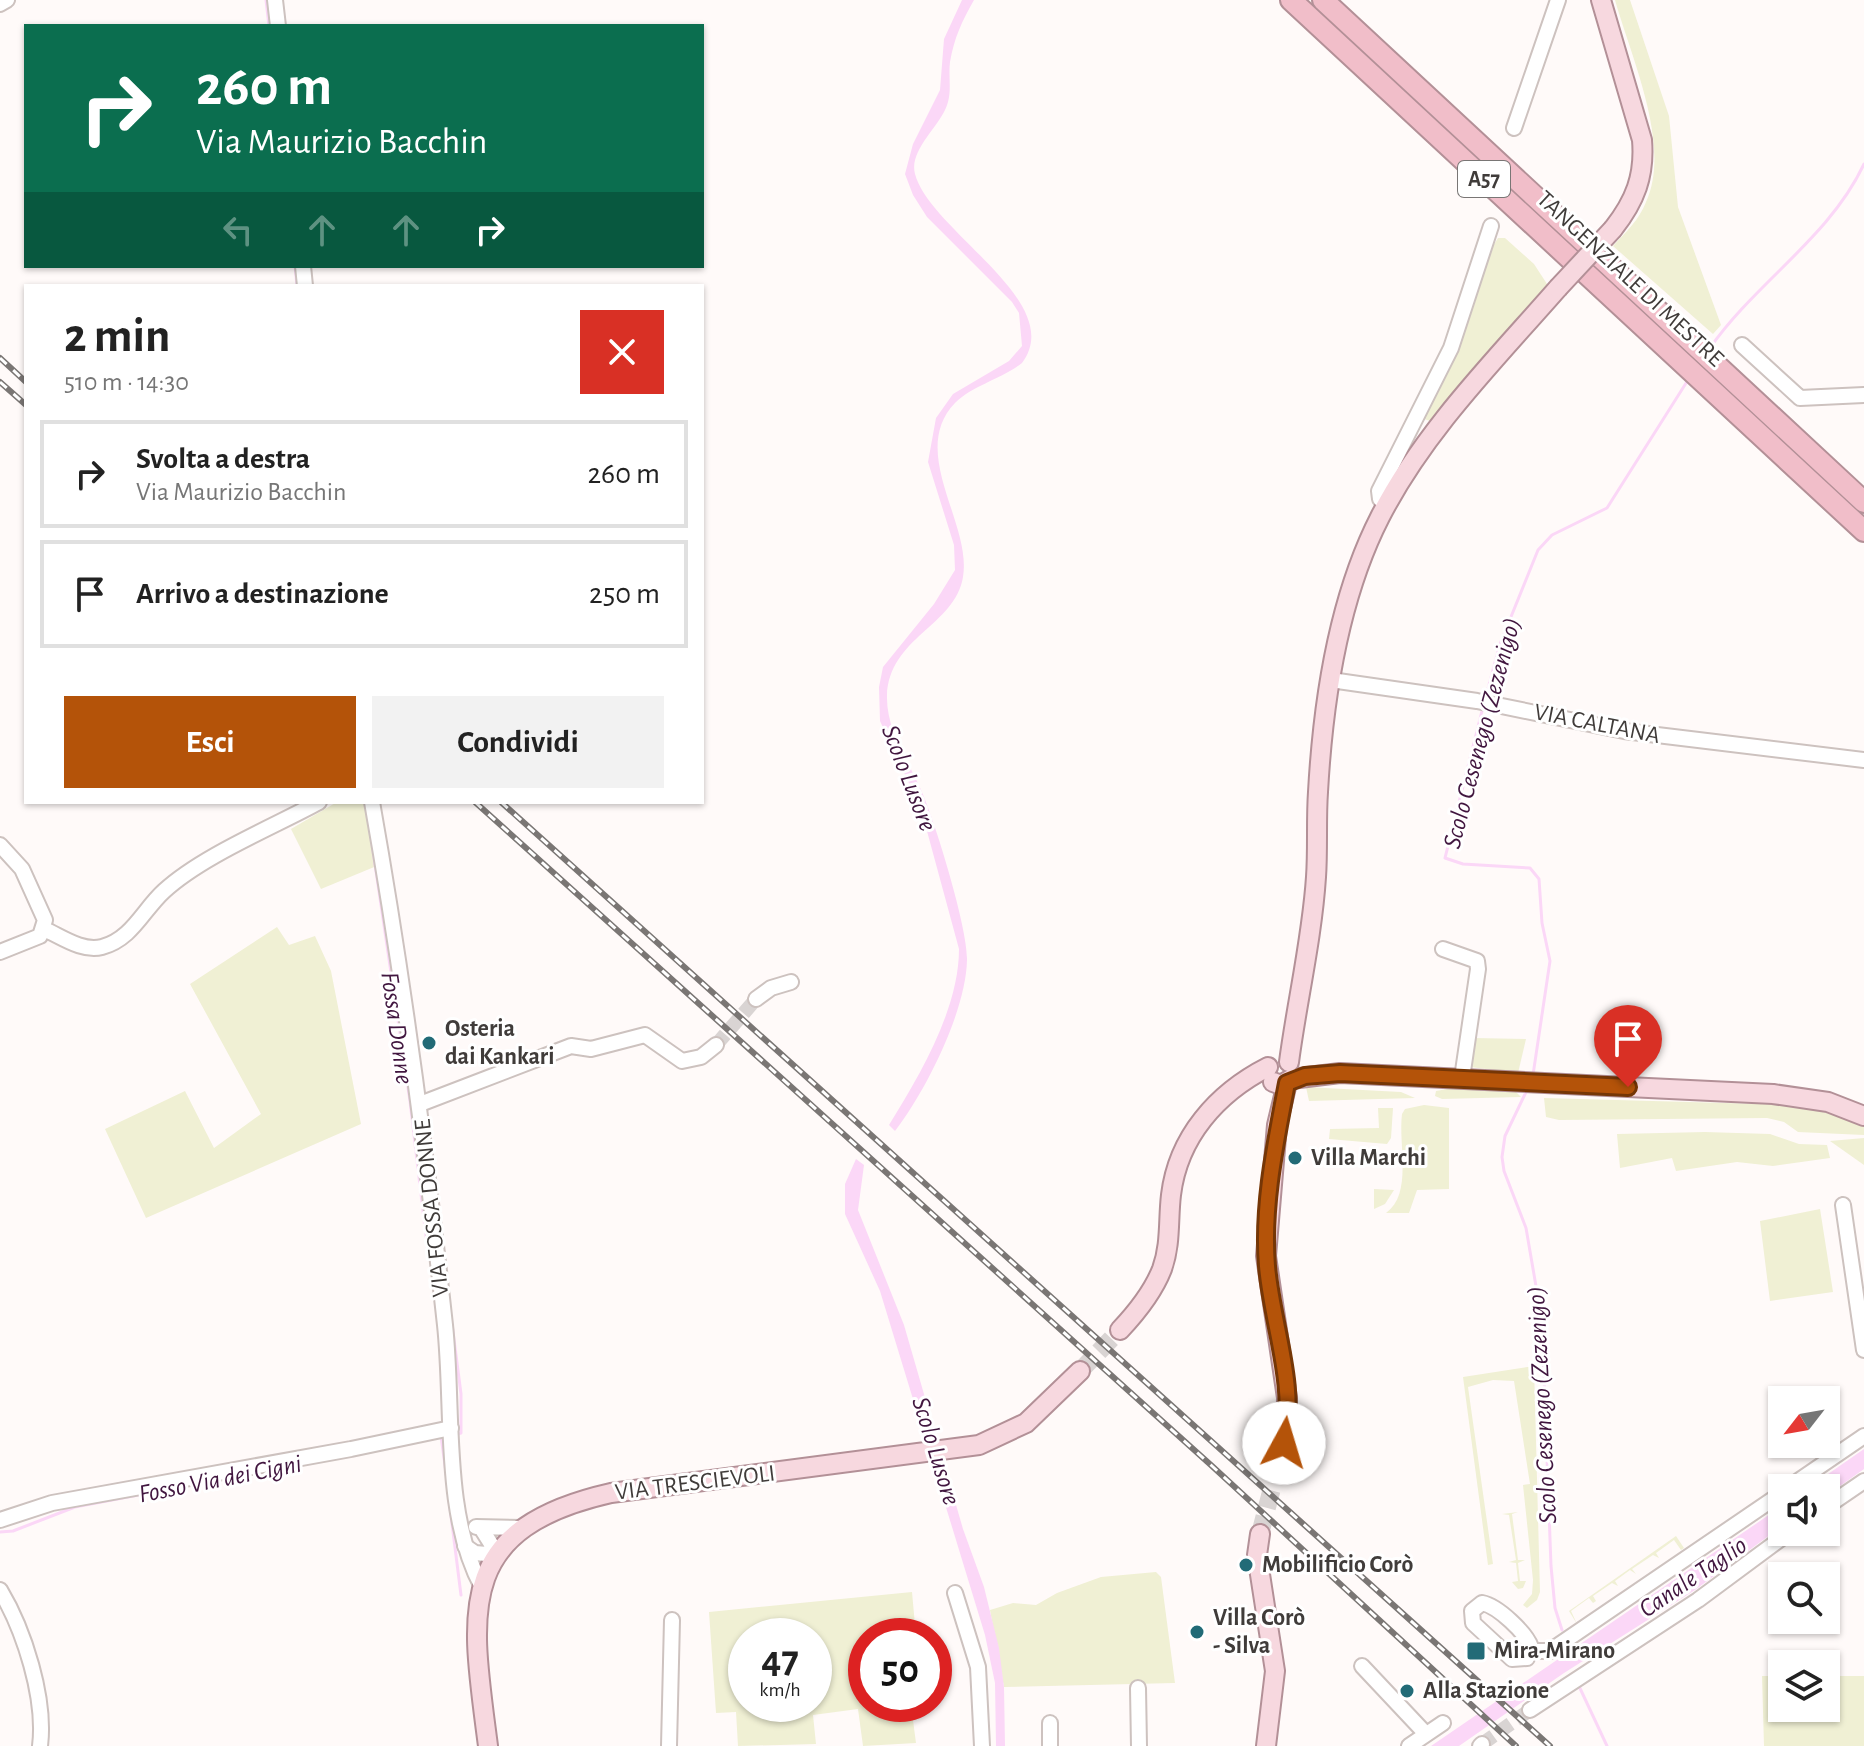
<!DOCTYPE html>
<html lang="it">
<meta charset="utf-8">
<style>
:root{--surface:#fff;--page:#f2f2f2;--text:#222;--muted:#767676;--line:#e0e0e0;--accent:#b45309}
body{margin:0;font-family:"Alegreya Sans",sans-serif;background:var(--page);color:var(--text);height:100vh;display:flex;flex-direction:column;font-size:30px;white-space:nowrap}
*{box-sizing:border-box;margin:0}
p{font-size:26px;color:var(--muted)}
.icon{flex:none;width:44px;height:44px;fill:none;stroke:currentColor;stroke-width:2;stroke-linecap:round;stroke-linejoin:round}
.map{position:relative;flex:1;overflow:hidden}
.sheet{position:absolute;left:24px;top:284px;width:680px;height:520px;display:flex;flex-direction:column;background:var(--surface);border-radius:0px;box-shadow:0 2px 6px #0004}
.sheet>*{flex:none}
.banner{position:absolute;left:24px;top:24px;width:680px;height:244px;border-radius:0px;box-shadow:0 2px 6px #0004;background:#0b6e4f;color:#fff;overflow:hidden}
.needle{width:52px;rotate:239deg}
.controls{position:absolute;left:1768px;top:1386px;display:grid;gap:16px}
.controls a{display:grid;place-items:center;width:72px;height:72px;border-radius:0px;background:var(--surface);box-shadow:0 2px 6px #0004;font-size:40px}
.speed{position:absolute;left:728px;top:1618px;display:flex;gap:16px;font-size:40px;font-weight:700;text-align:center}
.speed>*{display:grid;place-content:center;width:104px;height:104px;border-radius:50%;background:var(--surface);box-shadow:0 2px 6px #0004;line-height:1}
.speed small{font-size:20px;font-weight:400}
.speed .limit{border:12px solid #d22;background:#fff;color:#111}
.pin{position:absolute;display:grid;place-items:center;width:68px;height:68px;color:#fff;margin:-82px -34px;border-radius:50% 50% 50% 0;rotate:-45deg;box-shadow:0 0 8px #0007}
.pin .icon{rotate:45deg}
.me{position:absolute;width:88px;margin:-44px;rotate:6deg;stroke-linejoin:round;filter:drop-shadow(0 0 6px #0008)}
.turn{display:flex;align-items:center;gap:28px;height:168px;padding:0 40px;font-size:36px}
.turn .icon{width:104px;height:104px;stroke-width:2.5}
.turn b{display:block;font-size:56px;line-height:68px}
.lanes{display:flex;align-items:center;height:76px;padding:0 40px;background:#0003;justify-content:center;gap:40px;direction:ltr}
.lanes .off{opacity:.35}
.round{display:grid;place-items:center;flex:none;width:84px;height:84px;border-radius:0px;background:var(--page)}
.headline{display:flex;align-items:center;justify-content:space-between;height:136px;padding:0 40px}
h1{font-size:48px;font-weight:700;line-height:60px}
.primary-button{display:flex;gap:16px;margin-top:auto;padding:16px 40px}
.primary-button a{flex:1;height:92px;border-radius:0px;background:var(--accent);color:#fff;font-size:32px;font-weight:700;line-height:92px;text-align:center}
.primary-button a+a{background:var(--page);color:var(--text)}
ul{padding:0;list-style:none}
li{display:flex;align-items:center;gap:24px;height:108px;margin:0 16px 12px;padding:0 24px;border:4px solid var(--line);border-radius:0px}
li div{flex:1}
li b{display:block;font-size:30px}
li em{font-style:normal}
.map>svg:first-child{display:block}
.green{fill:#f0f0d4;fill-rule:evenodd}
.water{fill:#fbd7f7}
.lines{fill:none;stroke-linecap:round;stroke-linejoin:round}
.stream{stroke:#fbd7f7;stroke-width:3}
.minor-tunnel{stroke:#d9d4d3;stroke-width:14;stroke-dasharray:14 7;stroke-linecap:butt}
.major-tunnel{stroke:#d9d4d3;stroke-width:18;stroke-dasharray:18 9;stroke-linecap:butt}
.minor-casing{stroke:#cdc2bf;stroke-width:18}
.major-casing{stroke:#b39097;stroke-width:22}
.highway-casing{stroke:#b39097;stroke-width:24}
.minor{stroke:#fff;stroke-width:14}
.major{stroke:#f7d8df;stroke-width:18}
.highway{stroke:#f1bec9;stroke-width:20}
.rail-casing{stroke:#7a7674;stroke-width:6}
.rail{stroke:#fff;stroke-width:3;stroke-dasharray:9;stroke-linecap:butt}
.major-bridge-casing{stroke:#b39097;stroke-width:22;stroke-linecap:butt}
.major-bridge{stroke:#f7d8df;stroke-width:18}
.route-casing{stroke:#753606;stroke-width:20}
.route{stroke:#b45309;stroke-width:14}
.poi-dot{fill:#226b77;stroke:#fff;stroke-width:3}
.labels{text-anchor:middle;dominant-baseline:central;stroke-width:6;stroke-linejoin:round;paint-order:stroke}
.shield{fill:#fff;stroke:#797675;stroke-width:2}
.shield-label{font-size:22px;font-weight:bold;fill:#403c3a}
.street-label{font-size:24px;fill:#403c3a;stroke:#fff}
.poi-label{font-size:24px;font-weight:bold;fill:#403c3a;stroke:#fff;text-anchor:start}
.water-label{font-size:26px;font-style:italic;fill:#41163f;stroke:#fff}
</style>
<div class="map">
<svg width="1864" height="1746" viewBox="0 0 1864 1746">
<rect width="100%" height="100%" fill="#fffaf9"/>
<g class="green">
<path d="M1615,0H1630L1669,116L1678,207L1721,325L1713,334L1613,246C1626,232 1639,220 1646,202C1672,146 1631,57 1615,0Z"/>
<path d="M1498,238H1505L1534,264L1549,287L1433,422L1421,418L1486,257Z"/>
<path d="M337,802H368L379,865L321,889L291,829Z"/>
<path d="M277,927L289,945L315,936L331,971L361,1124L146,1218L105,1129L185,1091L214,1148L261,1114L190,984Z"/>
<path d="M1474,1038L1526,1039L1518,1073L1470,1067Z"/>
<path d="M1306,1087L1401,1092L1415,1098L1309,1101Z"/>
<path d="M1453,1088L1514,1090L1521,1097L1442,1099L1435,1096L1436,1091Z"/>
<path d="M1544,1098L1796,1105L1850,1119L1864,1127V1135L1798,1132L1784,1122L1767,1118L1559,1120L1546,1117Z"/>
<path d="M1424,1105L1449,1108V1189L1417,1190L1409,1213H1386C1413,1194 1398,1145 1402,1114L1405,1109Z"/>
<path d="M1378,1108H1393L1391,1138L1387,1144L1329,1139L1330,1129L1379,1128Z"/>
<path d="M1705,1132L1770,1134L1799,1144L1827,1145L1830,1158L1773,1166L1737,1162L1676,1171L1672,1158L1620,1168L1617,1134Z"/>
<path d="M1864,1138V1165L1830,1141Z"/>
<path d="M1374,1189L1394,1190L1385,1204L1374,1209Z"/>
<path d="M1820,1209L1833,1292L1770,1301L1760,1221Z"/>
<path d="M1534,1366L1540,1592L1537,1600L1527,1608L1523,1605L1532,1594L1533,1580L1523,1485L1530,1484L1514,1381L1493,1380L1468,1387L1493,1564L1488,1565L1463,1377Z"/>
<path d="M1518,1512L1512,1514L1518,1560H1525L1518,1563L1520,1581H1526L1523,1588L1518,1589L1512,1582L1518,1581L1516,1563L1509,1562L1516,1560L1509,1515L1502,1514Z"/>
<path d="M1676,1536L1684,1548L1681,1550L1674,1540L1656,1553L1659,1558L1653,1555L1632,1569L1636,1574L1630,1570L1615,1581L1618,1586L1612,1583L1593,1596L1596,1601L1593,1603L1589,1598L1571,1611L1577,1624L1569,1611Z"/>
<path d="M1156,1572L1161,1577L1175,1683L1004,1687L990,1610L1013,1603L1036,1605L1057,1593L1101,1577Z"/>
<path d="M912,1592L916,1636H866V1704H915L911,1705L916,1743L863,1746L858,1709L813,1715L816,1744L738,1746L736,1712L716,1713L709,1612ZM746,1636H814V1704H746Z"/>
<path d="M1762,1676H1782V1708H1826V1676H1864V1746H1764Z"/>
</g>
<g class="water">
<path d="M962,0H974C962,21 954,38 950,62C948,78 953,94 945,110C936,129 909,152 915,174C930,231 1068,302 1022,363C1002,379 973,385 955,403C908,452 972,523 963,577C955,626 889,637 887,696C886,732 911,764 924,797C937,829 968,929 967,960C966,1011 926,1091 895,1131L889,1125C920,1075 959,1009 959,949L921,809L880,721L879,687L883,667L934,604L955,570L954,545L928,462L936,418L953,394L1009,361L1022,346L1019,313L1012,302L927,217L913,195L905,174L913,144L940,90L944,39Z"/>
<path d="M856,1159L864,1165L858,1210L904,1325L963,1529L984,1587L999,1648L1004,1687L1005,1746H996L995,1683L985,1635L880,1291L845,1214V1184Z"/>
<path d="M1864,1449V1469L1826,1496V1488H1808Z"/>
<path d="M1782,1506V1526L1695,1590L1564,1673L1459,1746H1431Z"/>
</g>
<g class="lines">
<g class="stream">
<path d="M266,0L269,26"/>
<path d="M295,266L297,286"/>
<path d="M1710,348C1756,282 1830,237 1864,164"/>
<path d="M1485,700L1500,644L1538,550L1552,535L1607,508L1688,380"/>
<path d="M1483,707L1445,858L1463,864L1530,868L1539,879L1542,923L1550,961L1533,1075"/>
<path d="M368,817L410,1101L428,1253"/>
<path d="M1527,1090L1505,1136L1502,1157L1504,1171L1526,1228L1542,1321L1551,1566L1555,1608L1562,1630"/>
<path d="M452,1324L461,1394V1433L454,1435"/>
<path d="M441,1436L447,1480"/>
<path d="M449,1500L461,1595"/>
<path d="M0,1532L13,1531L75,1507L186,1486"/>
<path d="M1578,1684L1607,1746"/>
</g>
<g class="minor-tunnel">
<path d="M716,1045L756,999"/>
<path d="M1482,1744L1530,1710"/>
</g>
<g class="major-tunnel">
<path d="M1080,1371L1120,1330"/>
<path d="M1260,1534L1277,1469"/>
</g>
<g class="minor-casing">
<g id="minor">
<path d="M275,0L278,26"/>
<path d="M0,4L7,0"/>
<path d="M1514,128L1558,0"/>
<path d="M303,266L305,286"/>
<path d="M1742,345L1800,398L1864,395"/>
<path d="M1386,505L1380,499L1379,491L1451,348L1491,226"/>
<path d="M1331,680L1477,701L1624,731L1864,760"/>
<path d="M372,802C403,976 426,1150 445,1325C454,1408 442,1513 482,1587"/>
<path d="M0,845L22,869L45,920L40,936L0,952"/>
<path d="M44,929C62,937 82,952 102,947C132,939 143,910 164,891C202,856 273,827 319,802"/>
<path d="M1443,949L1477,961L1478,969L1462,1078"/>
<path d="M756,999L771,988L791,982"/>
<path d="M420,1104L571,1046L591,1049L645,1035L682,1061L701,1057L716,1045"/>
<path d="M1843,1205L1864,1350"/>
<path d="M1788,1488L1864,1436"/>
<path d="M1826,1507L1864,1481"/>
<path d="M0,1520L52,1503L351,1449L451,1428"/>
<path d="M476,1527L523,1528"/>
<path d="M465,1546L475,1553L498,1555L481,1528"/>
<path d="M0,1590C24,1630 46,1698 40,1746"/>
<path d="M955,1593L978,1667L982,1746"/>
<path d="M1482,1603C1498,1606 1526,1633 1531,1647L1527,1658L1512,1659L1473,1623L1472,1611Z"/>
<path d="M1531,1651H1550L1782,1493"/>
<path d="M1362,1666L1426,1734"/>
<path d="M1138,1688L1139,1746"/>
<path d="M1530,1710L1698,1600L1790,1532"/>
<path d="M669,1746L672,1620"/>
<path d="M1050,1746V1723"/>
<path d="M1409,1746L1443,1723"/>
<path d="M1480,1746L1482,1744"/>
</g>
</g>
<g class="major-casing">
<g id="major">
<path d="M1601,0L1642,140C1645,176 1635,201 1613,229"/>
<path d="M1289,1062C1297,1001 1312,939 1316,877C1318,849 1316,820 1318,792C1323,701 1338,599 1380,517C1424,431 1495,360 1558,288"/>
<path d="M1273,1082L1281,1085L1291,1079L1340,1073L1773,1094L1828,1102L1864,1116"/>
<path d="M1120,1330C1137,1312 1153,1292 1162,1269C1171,1244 1168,1220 1171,1195C1178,1137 1217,1093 1268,1067"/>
<path d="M1277,1469L1286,1432L1287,1398L1266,1256L1277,1125L1287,1083"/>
<path d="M1260,1534L1257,1555L1275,1671L1266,1746"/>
<path d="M488,1746C471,1614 452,1529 611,1493L979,1445L1026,1423L1080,1371"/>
</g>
</g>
<g class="highway-casing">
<g id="highway">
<path d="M1291,0L1864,531"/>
<path d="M1323,0L1864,502"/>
</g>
</g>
<use href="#minor" class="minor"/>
<use href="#major" class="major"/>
<use href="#highway" class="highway"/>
<g class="rail-casing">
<g id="rail">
<path d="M0,358L26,382"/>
<path d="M0,382L26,405"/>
<path d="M475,802L1212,1466L1516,1746"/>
<path d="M501,802L1550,1746"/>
</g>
</g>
<use href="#rail" class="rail"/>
<g class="major-bridge-casing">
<path id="major-bridge" d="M1558,288L1613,229"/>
</g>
<use href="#major-bridge" class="major-bridge"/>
</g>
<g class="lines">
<g class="route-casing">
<path id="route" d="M1284,1443C1297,1384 1272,1325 1267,1266C1262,1205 1276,1141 1287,1083L1305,1076L1340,1073L1628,1087"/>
</g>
<use href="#route" class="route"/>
</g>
<g class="poi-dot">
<circle cx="429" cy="1043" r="8"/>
<circle cx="1295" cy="1158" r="8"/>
<circle cx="1246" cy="1565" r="8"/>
<circle cx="1197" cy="1632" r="8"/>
<rect x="1466" y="1641" width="20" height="20" rx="4"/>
<circle cx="1407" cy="1691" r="8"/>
</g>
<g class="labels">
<rect class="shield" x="1458" y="161" width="52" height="36" rx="6"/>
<g class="shield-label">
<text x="1484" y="179">A57</text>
</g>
<g class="street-label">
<text transform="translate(1630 279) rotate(43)">TANGENZIALE DI MESTRE</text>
<text transform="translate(1597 724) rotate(11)">VIA CALTANA</text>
<text transform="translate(432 1208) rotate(-96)">VIA FOSSA DONNE</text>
<text transform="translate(695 1483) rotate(-7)">VIA TRESCIEVOLI</text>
</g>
<g class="poi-label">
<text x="445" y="1029">Osteria<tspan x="445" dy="28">dai Kankari</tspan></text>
<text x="1311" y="1158">Villa Marchi</text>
<text x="1262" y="1565">Mobilificio Corò</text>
<text x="1213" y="1618">Villa Corò<tspan x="1213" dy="28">- Silva</tspan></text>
<text x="1494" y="1651">Mira-Mirano</text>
<text x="1423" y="1691">Alla Stazione</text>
</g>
<g class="water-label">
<text transform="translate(1482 733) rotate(-75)">Scolo Cesenego (Zezenigo)</text>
<text transform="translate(909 778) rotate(69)">Scolo Lusore</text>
<text transform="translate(397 1028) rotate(82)">Fossa Donne</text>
<text transform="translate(1542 1405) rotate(-93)">Scolo Cesenego (Zezenigo)</text>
<text transform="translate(936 1451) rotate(73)">Scolo Lusore</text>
<text transform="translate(220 1479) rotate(-11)">Fosso Via dei Cigni</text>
<text transform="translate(1693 1577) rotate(-34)">Canale Taglio</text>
</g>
</g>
</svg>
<div class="controls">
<a><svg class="needle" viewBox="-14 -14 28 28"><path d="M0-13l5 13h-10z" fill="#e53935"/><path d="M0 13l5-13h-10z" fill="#767676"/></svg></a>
<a><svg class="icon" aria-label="sound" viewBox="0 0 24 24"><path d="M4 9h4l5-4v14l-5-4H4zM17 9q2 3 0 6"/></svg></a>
<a><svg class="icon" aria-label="search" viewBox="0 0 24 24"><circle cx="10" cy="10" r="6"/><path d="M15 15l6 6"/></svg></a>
<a><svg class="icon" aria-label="layers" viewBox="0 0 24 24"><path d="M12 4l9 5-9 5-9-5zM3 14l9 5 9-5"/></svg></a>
</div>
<div class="speed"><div>47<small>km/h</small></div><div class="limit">50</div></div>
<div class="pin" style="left:1628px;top:1087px;background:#d93025"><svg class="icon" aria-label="arrive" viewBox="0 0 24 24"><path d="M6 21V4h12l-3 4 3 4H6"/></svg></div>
<svg class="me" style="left:1284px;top:1443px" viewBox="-20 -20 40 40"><circle r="19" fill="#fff"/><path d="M0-13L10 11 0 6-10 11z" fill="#b45309"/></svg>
<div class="banner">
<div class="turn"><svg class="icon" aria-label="right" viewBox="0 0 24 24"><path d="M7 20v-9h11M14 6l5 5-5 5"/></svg><div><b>260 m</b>Via Maurizio Bacchin</div></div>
<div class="lanes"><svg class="icon off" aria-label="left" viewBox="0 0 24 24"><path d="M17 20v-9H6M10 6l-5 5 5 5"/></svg><svg class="icon off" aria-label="ahead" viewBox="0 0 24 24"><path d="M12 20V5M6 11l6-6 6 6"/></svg><svg class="icon off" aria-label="ahead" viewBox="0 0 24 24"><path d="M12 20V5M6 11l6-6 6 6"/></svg><svg class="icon" aria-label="right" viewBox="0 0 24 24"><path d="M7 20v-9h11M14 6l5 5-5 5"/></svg></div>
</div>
<section class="sheet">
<div class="headline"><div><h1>2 min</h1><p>510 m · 14:30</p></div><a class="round" style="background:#d93025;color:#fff"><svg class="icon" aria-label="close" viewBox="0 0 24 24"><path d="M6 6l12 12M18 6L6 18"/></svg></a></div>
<ul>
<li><svg class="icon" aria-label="right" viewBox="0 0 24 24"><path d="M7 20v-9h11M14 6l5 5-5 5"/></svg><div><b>Svolta a destra</b><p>Via Maurizio Bacchin</p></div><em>260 m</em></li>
<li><svg class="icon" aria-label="arrive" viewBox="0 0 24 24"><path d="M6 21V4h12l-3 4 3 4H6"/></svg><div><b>Arrivo a destinazione</b></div><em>250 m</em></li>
</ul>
<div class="primary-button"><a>Esci</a><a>Condividi</a></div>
</section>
</div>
